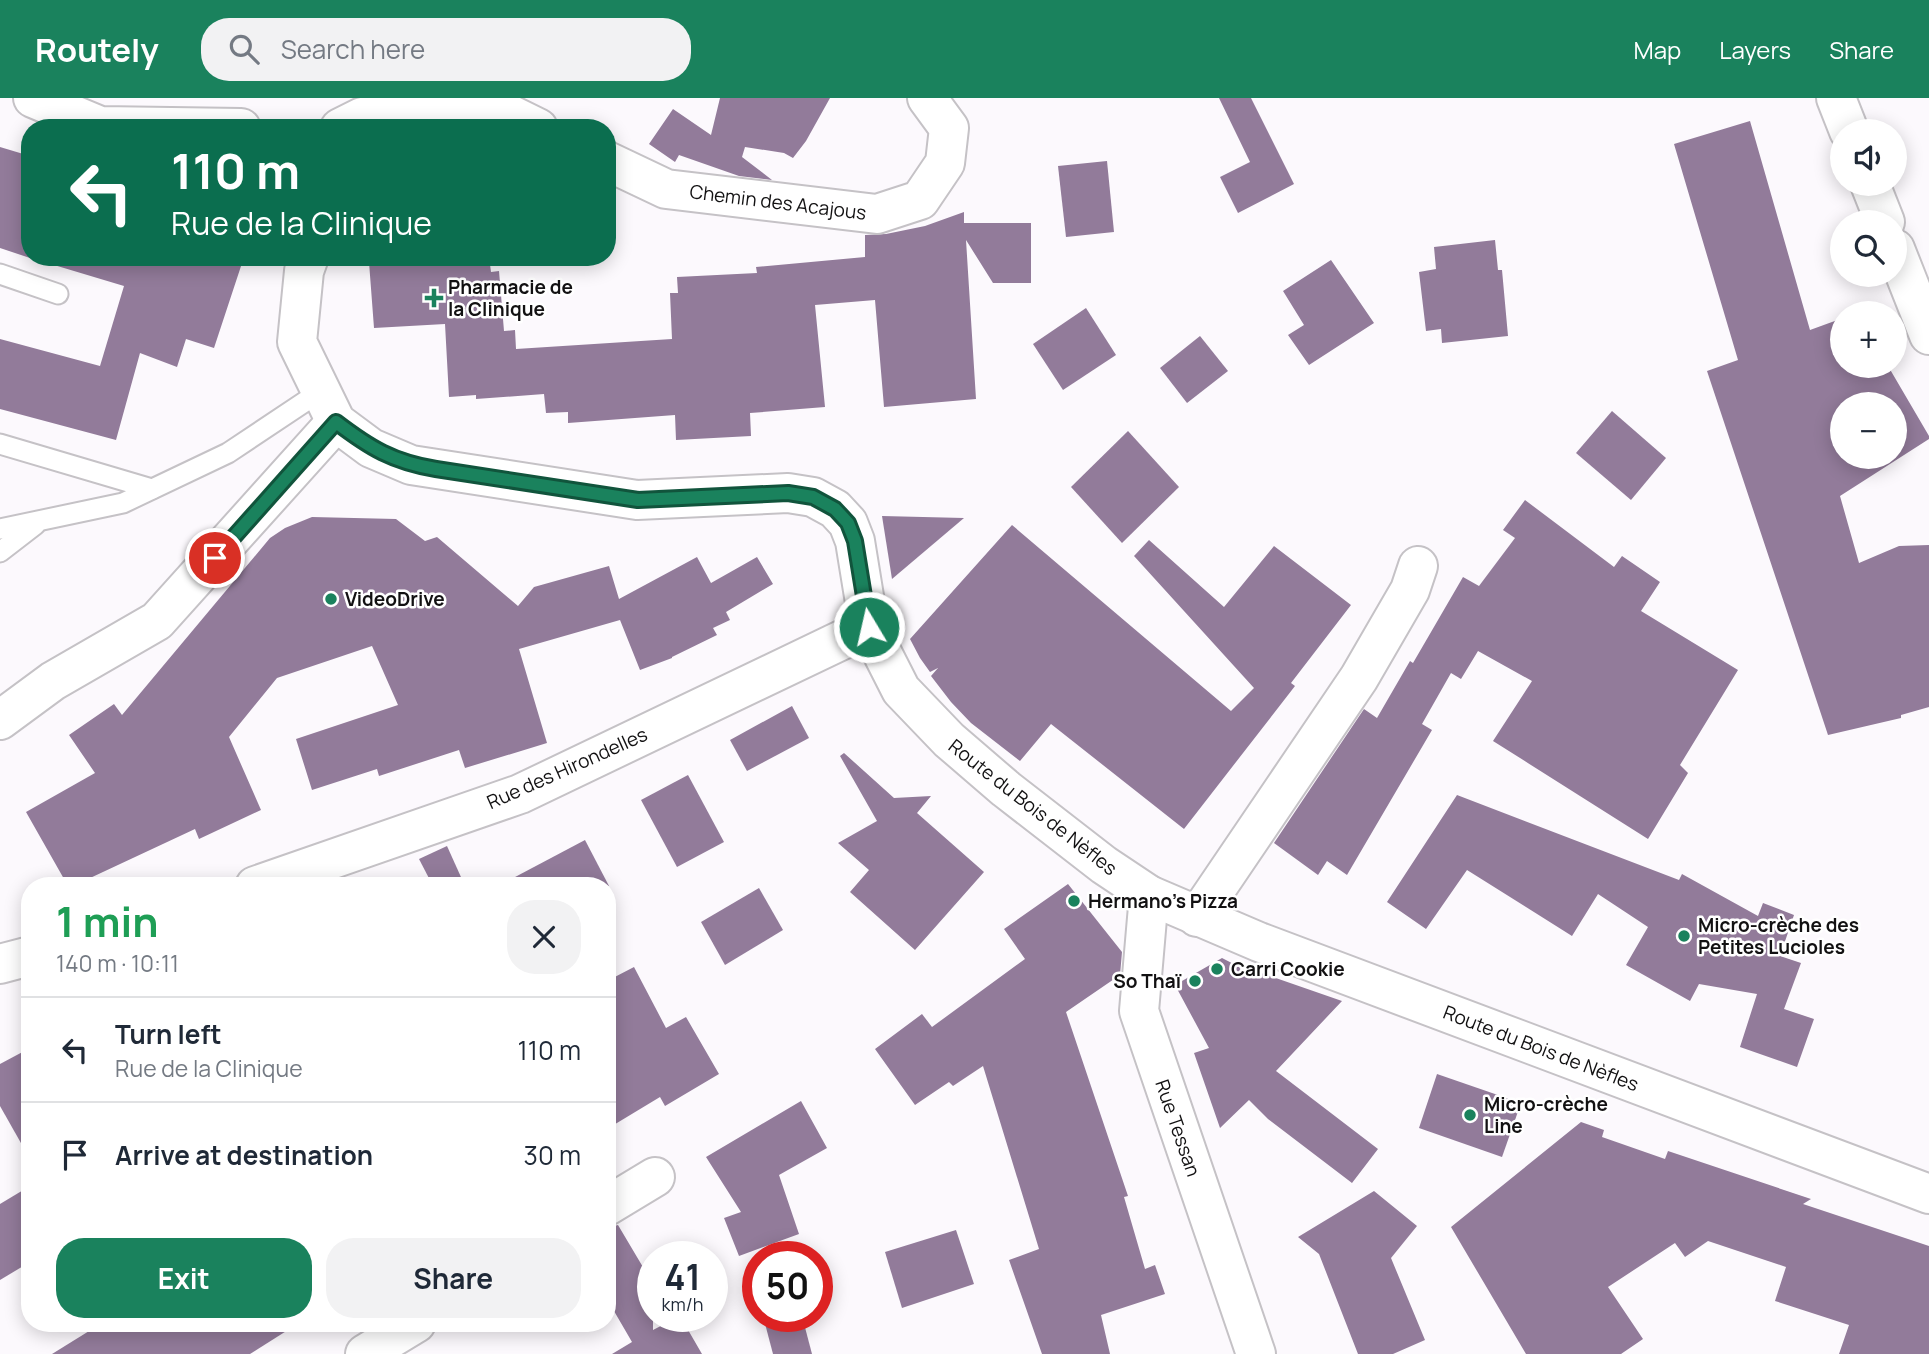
<!DOCTYPE html>
<meta charset="utf-8">
<style>
:root{--surface:#fff;--page:#f2f2f3;--text:#1f2937;--muted:#747a83;--line:#e0e1e3;--accent:#1a825d}
body{margin:0;font-family:Manrope,sans-serif;background:var(--page);color:var(--text);height:100vh;display:flex;flex-direction:column;font-size:26px;white-space:nowrap}
*{box-sizing:border-box;margin:0}
p{font-size:23px;color:var(--muted)}
.icon{flex:none;width:38px;height:38px;fill:none;stroke:currentColor;stroke-width:2;stroke-linecap:round;stroke-linejoin:round}
.map{position:relative;flex:1;overflow:hidden}
.details{position:absolute;left:21px;top:779px;width:595px;height:455px;display:flex;flex-direction:column;background:var(--surface);border-radius:28px;box-shadow:0 4px 18px #0003}
.details>*{flex:none}
.top-card{position:absolute;left:21px;top:21px;width:595px;height:147px;border-radius:28px;box-shadow:0 4px 18px #0003;background:#0b6e4f;color:#fff;overflow:hidden}
.tools{position:absolute;left:1830px;top:21px;display:grid;gap:14px}
.tools a{display:grid;place-items:center;width:77px;height:77px;border-radius:50%;background:var(--surface);box-shadow:0 4px 18px #0003;font-size:35px}
.speed{position:absolute;left:637px;top:1143px;display:flex;gap:14px;font-size:35px;font-weight:700;text-align:center}
.speed>*{display:grid;place-content:center;width:91px;height:91px;border-radius:50%;background:var(--surface);box-shadow:0 4px 18px #0003;line-height:1}
.speed small{font-size:18px;font-weight:400}
.speed .limit{border:10px solid #d22;background:#fff;color:#111}
.pin{position:absolute;display:grid;place-items:center;width:60px;height:60px;color:#fff;margin:-30px;border:4px solid #fff;border-radius:50%;box-shadow:0 2px 7px #0007}
.me{position:absolute;width:77px;margin:-38px;rotate:351deg;stroke-linejoin:round;filter:drop-shadow(0 0 5px #0008)}
.turn{display:flex;align-items:center;gap:24px;height:147px;padding:0 35px;font-size:32px}
.turn .icon{width:91px;height:91px;stroke-width:2.5}
.turn b{display:block;font-size:49px;line-height:60px}
.round{display:grid;place-items:center;flex:none;width:74px;height:74px;border-radius:28px;background:var(--page)}
.summary{display:flex;align-items:center;justify-content:space-between;height:119px;padding:0 35px}
h1{font-size:42px;font-weight:700;line-height:52px;color:#1e9e55}
.cta{display:flex;gap:14px;margin-top:auto;padding:14px 35px}
.cta a{flex:1;height:80px;border-radius:28px;background:var(--accent);color:#fff;font-size:28px;font-weight:700;line-height:80px;text-align:center}
.cta a+a{background:var(--page);color:var(--text)}
ul{padding:0;list-style:none}
li{display:flex;align-items:center;gap:21px;height:105px;padding:0 35px;border-top:2px solid var(--line)}
li div{flex:1}
li b{display:block;font-size:26px}
li em{font-style:normal}
header{display:flex;align-items:center;gap:42px;box-sizing:border-box;height:98px;padding:0 35px;background:var(--accent);color:#fff}
header strong{font-size:33px}
nav{display:flex;gap:38px;margin-inline-start:auto;font-size:24px}
.search{width:490px;height:63px;background:var(--page);display:flex;align-items:center;gap:18px;box-sizing:border-box;padding:0 24px;border-radius:28px;color:var(--muted);font-size:26px}
.map>svg:first-child{display:block}
.building{fill:#927b9a;fill-rule:evenodd}
.lines{fill:none;stroke-linecap:round;stroke-linejoin:round}
.service-casing{stroke:#c5c2c6;stroke-width:23}
.minor-casing{stroke:#c5c2c6;stroke-width:42}
.secondary-casing{stroke:#c5c2c6;stroke-width:42}
.service{stroke:#fff;stroke-width:19}
.minor{stroke:#fff;stroke-width:38}
.secondary{stroke:#fff;stroke-width:38}
.route-casing{stroke:#11543c;stroke-width:18}
.route{stroke:#1a825d;stroke-width:12}
.poi-dot{fill:#1a825d;stroke:#fff;stroke-width:2.5}
.labels{text-anchor:middle;dominant-baseline:central;stroke-width:5;stroke-linejoin:round;paint-order:stroke}
.street-label{font-size:19px;fill:#121112;stroke:#fff}
.poi-label{font-size:19px;font-weight:bold;fill:#121112;stroke:#fff;text-anchor:start}
</style>
<header>
<strong>Routely</strong>
<div class="search"><svg class="icon" aria-label="search" viewBox="0 0 24 24"><circle cx="10" cy="10" r="6"/><path d="M15 15l6 6"/></svg>Search here</div>
<nav><a>Map</a><a>Layers</a><a>Share</a></nav>
</header>
<div class="map">
<svg width="1929" height="1256" viewBox="0 0 1929 1256">
<rect width="100%" height="100%" fill="#fcf9fd"/>
<g class="building">
<path d="M720,0H830L806,43L793,60L784,55L745,49L742,59L772,82L739,78L679,57L675,64L649,46L673,11L711,37Z"/>
<path d="M1219,0H1251L1294,86L1238,115L1220,79L1250,64Z"/>
<path d="M1750,23L1810,232L1843,220V268H1888L1929,338V341L1840,398L1859,465L1899,448L1929,447V609L1901,617V620L1828,637L1707,273L1738,262L1674,46ZM1843,306H1895V359H1843Z"/>
<path d="M0,49L30,58V160L0,150Z"/>
<path d="M1107,63L1114,134L1066,139L1058,68Z"/>
<path d="M964,114V125H1031V185H993L966,142L976,301L884,309L875,202L815,207L825,309L750,315L751,338L676,342L675,317L568,325V314L546,315L544,296L476,301V297L449,299L445,226L374,230L369,164L422,159H489L491,174L499,173L504,233L515,232L516,251L672,241L670,195H678L677,179L757,175L756,169L865,159V137L886,136L925,128Z"/>
<path d="M1495,142L1498,172H1502L1508,238L1442,245L1441,231L1426,233L1419,174L1436,171L1434,149Z"/>
<path d="M55,159H244L214,250L186,241L177,269L140,255L116,342L0,311V241L100,268L124,188L54,167Z"/>
<path d="M1331,162L1374,225L1309,267L1288,237L1304,227L1283,193Z"/>
<path d="M1086,210L1116,257L1063,292L1033,246Z"/>
<path d="M1200,238L1228,273L1187,305L1160,270Z"/>
<path d="M1612,313L1666,360L1631,402L1576,355Z"/>
<path d="M1128,333L1179,389L1122,445L1071,389Z"/>
<path d="M1525,402L1614,469L1622,458L1660,484L1641,513L1738,572L1680,667L1688,675L1648,741L1493,643L1532,583L1478,553L1461,581L1451,575L1422,626L1432,632L1347,777L1327,763L1318,777L1274,745L1364,611L1377,620L1410,563L1413,565L1463,479L1479,488L1515,440L1503,432Z"/>
<path d="M882,418L964,420L892,481Z"/>
<path d="M312,419L396,421L425,443L437,439L518,508L534,489L609,468L619,501L697,459L711,485L757,459L773,486L726,514L730,522L713,530L717,537L672,559V560L640,572L620,522L519,551L547,645L465,670L459,652L379,678L377,671L312,692L296,641L398,607L372,548L277,580L229,639L261,712L199,741L195,731L73,788H68L26,714L95,675L69,637L114,606L122,617L270,440L285,430Z"/>
<path d="M1012,427L1231,613L1254,590L1134,458L1149,442L1224,509L1274,448L1351,507L1291,585L1295,588L1184,731L1051,626L1020,663L971,625L951,604L931,578L938,570L930,574L920,560L910,541Z"/>
<path d="M792,608L809,640L747,673L730,642Z"/>
<path d="M844,655L894,700L931,698L917,715L984,774L915,852L850,794L869,772L838,745L877,723L840,658Z"/>
<path d="M688,677L724,744L677,769L641,702Z"/>
<path d="M1457,697L1679,782L1682,776L1758,818L1763,805L1794,817L1780,858L1801,865L1784,911L1814,921L1797,969L1740,949L1757,896L1699,886L1690,903L1626,867L1648,829L1598,796L1572,838L1467,772L1426,831L1387,804Z"/>
<path d="M585,742L609,788H498Z"/>
<path d="M447,748L465,788H433L419,761Z"/>
<path d="M1068,786L1122,854L1120,877L1066,914L1128,1098L1124,1099L1145,1171L1155,1167L1165,1196L1101,1217L1110,1256H1042L1009,1162L1039,1151L983,968L953,988L949,984L915,1007L875,951L922,916L932,929L1025,861L1004,831Z"/>
<path d="M759,790L783,832L725,867L701,824Z"/>
<path d="M1222,860L1259,879L1261,875L1342,903L1276,973L1378,1051L1352,1085L1268,1021L1249,1002L1220,1030L1194,955L1209,950L1175,887Z"/>
<path d="M634,869L666,930L686,919L719,976L665,1008L660,999L607,1031V883Z"/>
<path d="M30,950V1061L0,1008V966Z"/>
<path d="M1437,976L1521,1005L1502,1059L1419,1030Z"/>
<path d="M801,1003L827,1050L779,1077L799,1136L739,1158L724,1120L741,1114L706,1059Z"/>
<path d="M1581,1024L1604,1032L1602,1039L1665,1061L1668,1053L1811,1101L1803,1106L1929,1148V1256H1839L1849,1227L1775,1203L1786,1169L1708,1143L1685,1159L1675,1145L1608,1189L1643,1241L1621,1256H1526L1451,1129Z"/>
<path d="M30,1088V1164L0,1182V1106Z"/>
<path d="M1374,1093L1417,1128L1391,1160L1425,1242L1393,1256H1358L1319,1156L1298,1139Z"/>
<path d="M618,1127L653,1186V1232L680,1218L702,1256H612L632,1244L607,1201V1130Z"/>
<path d="M956,1132L974,1186L902,1210L885,1154Z"/>
<path d="M763,1218H802L812,1256H773Z"/>
<path d="M102,1225H299L250,1256H52Z"/>
</g>
<g class="lines">
<g class="service-casing">
<g id="service">
<path d="M0,176L58,196"/>
<path d="M0,346L152,391"/>
<path d="M0,431L123,405L228,355L321,293"/>
<path d="M0,454L35,427"/>
</g>
</g>
<g class="minor-casing">
<g id="minor">
<path d="M1836,0L1849,33"/>
<path d="M340,30L362,19L495,9L538,30"/>
<path d="M607,63L666,91L877,116L920,102L945,65L949,30L927,0"/>
<path d="M1870,86L1885,124"/>
<path d="M1895,151L1929,237"/>
<path d="M0,622L53,583L157,523L336,324"/>
<path d="M255,788L520,696L869,529"/>
<path d="M1149,797L1139,913L1256,1256"/>
<path d="M1197,819L1359,580L1410,492L1418,468"/>
<path d="M0,866L30,858"/>
<path d="M607,1108L655,1079"/>
<path d="M365,1256L416,1225"/>
</g>
</g>
<g class="secondary-casing">
<g id="secondary">
<path d="M33,0L100,28L241,30"/>
<path d="M309,159L304,173L297,244L336,324L371,350L411,367L637,402L788,395L813,399L835,411L848,425L855,443L869,529L901,592L949,642L1006,691L1104,767L1149,797L1259,844L1929,1096"/>
</g>
</g>
<use href="#service" class="service"/>
<use href="#minor" class="minor"/>
<use href="#secondary" class="secondary"/>
</g>
<g class="lines">
<g class="route-casing">
<path id="route" d="M215,460L336,324C370,350 393,364 436,371L638,402L788,395L813,399L835,411L848,425L855,443L869,529"/>
</g>
<use href="#route" class="route"/>
</g>
<g class="poi-dot">
<path d="M430.5 189.5h7v7h7v7h-7v7h-7v-7h-7v-7h7z"/>
<circle cx="331" cy="501" r="7"/>
<circle cx="1074" cy="803" r="7"/>
<circle cx="1684" cy="838" r="7"/>
<circle cx="1217" cy="871" r="7"/>
<circle cx="1195" cy="883" r="7"/>
<circle cx="1470" cy="1017" r="7"/>
</g>
<g class="labels">
<g class="street-label">
<text transform="translate(778 104) rotate(7)">Chemin des Acajous</text>
<text transform="translate(567 670) rotate(-24)">Rue des Hirondelles</text>
<text transform="translate(1033 709) rotate(38)">Route du Bois de Nèfles</text>
<text transform="translate(1541 950) rotate(21)">Route du Bois de Nèfles</text>
<text transform="translate(1178 1030) rotate(71)">Rue Tessan</text>
</g>
<g class="poi-label">
<text x="448" y="189">Pharmacie de<tspan x="448" dy="22">la Clinique</tspan></text>
<text x="345" y="501">VideoDrive</text>
<text x="1088" y="803">Hermano's Pizza</text>
<text x="1698" y="827">Micro-crèche des<tspan x="1698" dy="22">Petites Lucioles</tspan></text>
<text x="1231" y="871">Carri Cookie</text>
<text x="1181" y="883" text-anchor="end">So Thaï</text>
<text x="1484" y="1006">Micro-crèche<tspan x="1484" dy="22">Line</tspan></text>
</g>
</g>
</svg>
<div class="tools">
<a><svg class="icon" aria-label="sound" viewBox="0 0 24 24"><path d="M4 9h4l5-4v14l-5-4H4zM17 9q2 3 0 6"/></svg></a>
<a><svg class="icon" aria-label="search" viewBox="0 0 24 24"><circle cx="10" cy="10" r="6"/><path d="M15 15l6 6"/></svg></a>
<a>+</a>
<a>−</a>
</div>
<div class="speed"><div>41<small>km/h</small></div><div class="limit">50</div></div>
<div class="pin" style="left:215px;top:460px;background:#d93025"><svg class="icon" aria-label="arrive" viewBox="0 0 24 24"><path d="M6 21V4h12l-3 4 3 4H6"/></svg></div>
<svg class="me" style="left:869px;top:529px" viewBox="-20 -20 40 40"><circle r="17" fill="#1a825d" stroke="#fff" stroke-width="3"/><path d="M0-11L8 9 0 5-8 9z" fill="#fff"/></svg>
<div class="top-card">
<div class="turn"><svg class="icon" aria-label="left" viewBox="0 0 24 24"><path d="M17 20v-9H6M10 6l-5 5 5 5"/></svg><div><b>110 m</b>Rue de la Clinique</div></div>
</div>
<section class="details">
<div class="summary"><div><h1>1 min</h1><p>140 m · 10:11</p></div><a class="round"><svg class="icon" aria-label="close" viewBox="0 0 24 24"><path d="M6 6l12 12M18 6L6 18"/></svg></a></div>
<ul>
<li><svg class="icon" aria-label="left" viewBox="0 0 24 24"><path d="M17 20v-9H6M10 6l-5 5 5 5"/></svg><div><b>Turn left</b><p>Rue de la Clinique</p></div><em>110 m</em></li>
<li><svg class="icon" aria-label="arrive" viewBox="0 0 24 24"><path d="M6 21V4h12l-3 4 3 4H6"/></svg><div><b>Arrive at destination</b></div><em>30 m</em></li>
</ul>
<div class="cta"><a>Exit</a><a>Share</a></div>
</section>
</div>
